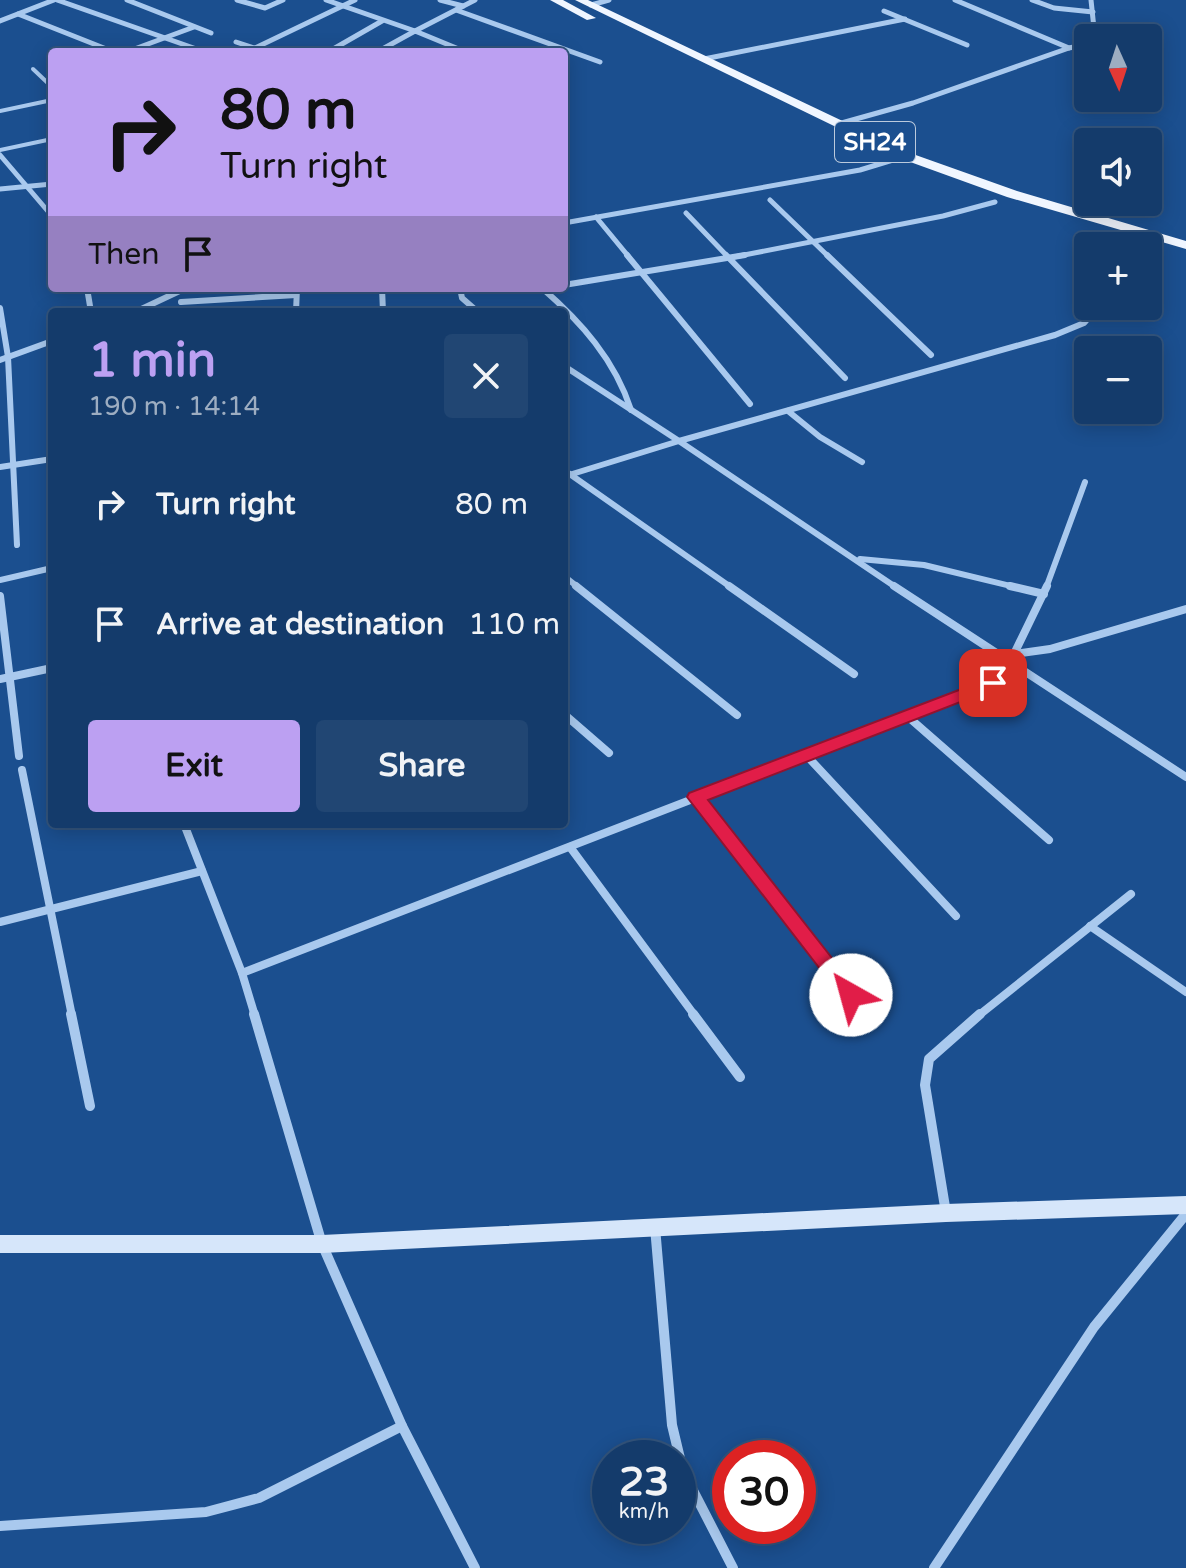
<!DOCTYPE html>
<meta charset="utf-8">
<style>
:root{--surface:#143b6b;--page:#214673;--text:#f1f3f6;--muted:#9dadc1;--line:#33557e;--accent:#bca0f2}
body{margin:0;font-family:"Varela Round",sans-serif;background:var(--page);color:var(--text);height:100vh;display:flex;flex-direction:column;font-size:30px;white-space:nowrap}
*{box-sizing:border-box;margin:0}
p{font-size:26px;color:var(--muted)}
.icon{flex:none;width:44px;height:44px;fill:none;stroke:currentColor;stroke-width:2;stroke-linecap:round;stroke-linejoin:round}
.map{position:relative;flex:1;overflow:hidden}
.details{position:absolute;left:48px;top:308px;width:520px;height:520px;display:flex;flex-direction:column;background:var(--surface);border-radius:8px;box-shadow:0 4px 20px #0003,0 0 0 2px var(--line)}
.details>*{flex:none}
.banner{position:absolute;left:48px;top:48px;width:520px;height:244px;border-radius:8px;box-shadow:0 4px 20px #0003,0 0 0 2px var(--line);background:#bca0f2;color:#111;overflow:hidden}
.needle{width:52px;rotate:177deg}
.controls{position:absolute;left:1074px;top:24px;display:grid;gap:16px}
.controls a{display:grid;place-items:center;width:88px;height:88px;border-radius:8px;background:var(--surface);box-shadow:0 4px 20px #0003,0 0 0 2px var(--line);font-size:40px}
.speed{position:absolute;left:592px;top:1440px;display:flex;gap:16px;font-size:40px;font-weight:700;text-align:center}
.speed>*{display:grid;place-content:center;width:104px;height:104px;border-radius:50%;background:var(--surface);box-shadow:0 4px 20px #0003,0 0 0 2px var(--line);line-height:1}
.speed small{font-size:20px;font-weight:400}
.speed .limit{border:12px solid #d22;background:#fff;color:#111}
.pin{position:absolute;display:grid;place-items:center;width:68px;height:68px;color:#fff;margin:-34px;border-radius:16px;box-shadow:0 4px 12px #0006}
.me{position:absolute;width:88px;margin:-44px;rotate:322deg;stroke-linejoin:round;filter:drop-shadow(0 0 6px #0008)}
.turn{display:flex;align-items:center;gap:28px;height:168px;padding:0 40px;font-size:36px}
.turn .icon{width:104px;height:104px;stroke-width:2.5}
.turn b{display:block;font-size:56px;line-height:68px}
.then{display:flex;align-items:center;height:76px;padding:0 40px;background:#0003;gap:16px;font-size:30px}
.round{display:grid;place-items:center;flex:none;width:84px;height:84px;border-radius:8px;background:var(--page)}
.overview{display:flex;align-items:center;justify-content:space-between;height:136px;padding:0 40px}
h1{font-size:48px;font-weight:700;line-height:60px;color:var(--accent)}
.primary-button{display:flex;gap:16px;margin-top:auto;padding:16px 40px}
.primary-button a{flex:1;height:92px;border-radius:8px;background:var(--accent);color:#111;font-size:32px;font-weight:700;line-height:92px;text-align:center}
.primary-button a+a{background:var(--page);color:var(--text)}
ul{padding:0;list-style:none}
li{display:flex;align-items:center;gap:24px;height:120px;padding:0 40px}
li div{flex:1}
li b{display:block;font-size:30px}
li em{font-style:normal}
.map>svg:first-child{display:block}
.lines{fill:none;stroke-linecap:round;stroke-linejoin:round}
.lane{stroke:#a9c9ee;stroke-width:4}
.street-far3{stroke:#a9c9ee;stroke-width:5}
.street-far2{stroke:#a9c9ee;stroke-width:6}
.street-far1{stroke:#a9c9ee;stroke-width:8}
.street{stroke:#a9c9ee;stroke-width:10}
.secondary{fill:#d6e6fa;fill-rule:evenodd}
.primary{fill:#f0f6ff;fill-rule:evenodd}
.route{fill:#e11d48;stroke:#92132f;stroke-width:2}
.labels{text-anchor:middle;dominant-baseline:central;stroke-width:6;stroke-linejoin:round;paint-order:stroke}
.shield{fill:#1b4f8f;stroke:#bbcadd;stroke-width:2}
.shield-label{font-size:24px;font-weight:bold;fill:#fff}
</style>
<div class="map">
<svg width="1186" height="1568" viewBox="0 0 1186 1568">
<rect width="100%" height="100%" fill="#1b4f8f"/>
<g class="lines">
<g class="lane">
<path d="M33,69L52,87"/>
<path d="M0,111L52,100"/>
<path d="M0,150L52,139"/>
</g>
<g class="street-far3">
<path d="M57,0L205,52"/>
<path d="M127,0L211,33"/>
<path d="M237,0L265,8L283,0"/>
<path d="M326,0L415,31L475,0"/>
<path d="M440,0L463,6"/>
<path d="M955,0L1069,48L1088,44"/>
<path d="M1032,0L1054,8L1093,12"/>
<path d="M1091,0L1095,38"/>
<path d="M591,5L609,0"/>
<path d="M456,10L600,62"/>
<path d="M884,11L967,45"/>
<path d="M18,14L114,52"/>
<path d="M0,21L54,0"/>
<path d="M236,42L266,52"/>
<path d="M255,48L355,0"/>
<path d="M129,51L194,27"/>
<path d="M328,52L382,21"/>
<path d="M377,52L415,31L466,52"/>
<path d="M704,59L905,19"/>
<path d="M838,124L913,103L1069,48"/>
<path d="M0,155L52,216"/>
<path d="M0,189L52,184"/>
<path d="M770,200L829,257"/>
<path d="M686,213L728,257"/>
<path d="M596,217L629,257"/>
<path d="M564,223L860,170L906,156"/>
<path d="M1148,253L1153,248"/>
<path d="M734,257L943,216L995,202"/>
</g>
<g class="street-far2">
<path d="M627,255L750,404"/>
<path d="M726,255L845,378"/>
<path d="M827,255L931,355"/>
<path d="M564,285L745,255"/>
<path d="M87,288L91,312"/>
<path d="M382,288L383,312"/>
<path d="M460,288L462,298L478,312"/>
<path d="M542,288C581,322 615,360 631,410"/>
<path d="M181,302L296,295"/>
<path d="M0,308L8,357L17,545"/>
<path d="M135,312L186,288"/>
<path d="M296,312L297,288"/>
<path d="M0,360L52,341"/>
<path d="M564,366L679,441"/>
<path d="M788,411L820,437L862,462"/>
<path d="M0,467L52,459"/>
<path d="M564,470L732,588"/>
<path d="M569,475L679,441"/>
<path d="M860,559L924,565L1019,588"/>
<path d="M564,576L579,588"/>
<path d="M0,580L52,568"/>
<path d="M897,588L679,441L1055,335L1084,323L1099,306"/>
<path d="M1046,588L1085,482"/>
</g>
<g class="street-far1">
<path d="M576,586L737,715"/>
<path d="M729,586L854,674"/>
<path d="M894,586L1186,777"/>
<path d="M1010,586L1044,594"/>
<path d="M0,596L19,756"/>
<path d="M1014,654L1050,649L1186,609"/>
<path d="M1006,661L1014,654L1047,586"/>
<path d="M0,679L52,668"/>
<path d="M564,714L609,753"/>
<path d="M906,715L1049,840"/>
<path d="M807,756L956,916"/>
<path d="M22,770L72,1016"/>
<path d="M696,797L851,995"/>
<path d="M184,824L242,973L255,1016"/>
<path d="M570,847L695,1016"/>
<path d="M0,922L202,871"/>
<path d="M1090,926L1186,992"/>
<path d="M242,973L1022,672"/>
<path d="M978,1016L1131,894"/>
</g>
<g class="street">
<path d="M71,1014L90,1106"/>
<path d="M254,1014L322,1244L402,1426L475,1568"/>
<path d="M693,1014L740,1077"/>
<path d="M946,1213L925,1085L929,1059L980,1014"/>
<path d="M655,1227L672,1425L683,1471L733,1568"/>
<path d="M0,1526L206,1512L259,1498L402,1426"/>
<path d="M934,1568L1094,1327L1186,1214"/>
</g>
<path class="secondary" d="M1186,1196V1214L946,1222L322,1253H0V1235H322L946,1204Z"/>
<g class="primary">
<path d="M550,0H563L596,18L587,20Z"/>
<path d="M575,0H588L910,153L1017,191L1186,241V249L1007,197L902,159Z"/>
</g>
</g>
<path class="route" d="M993,677L1001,683L999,687L708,800L861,995L858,1000H844L687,797L689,793Z"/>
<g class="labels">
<rect class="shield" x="835" y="122" width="80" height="40" rx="6"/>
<g class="shield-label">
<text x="875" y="142">SH24</text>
</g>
</g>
</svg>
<div class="controls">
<a><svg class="needle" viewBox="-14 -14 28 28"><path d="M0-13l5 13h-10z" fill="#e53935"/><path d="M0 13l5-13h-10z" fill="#9dadc1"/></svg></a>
<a><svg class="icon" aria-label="sound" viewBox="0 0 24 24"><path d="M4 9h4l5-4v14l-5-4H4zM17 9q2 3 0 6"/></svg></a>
<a>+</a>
<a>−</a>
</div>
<div class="speed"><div>23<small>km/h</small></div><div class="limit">30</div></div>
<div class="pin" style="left:993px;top:683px;background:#d93025"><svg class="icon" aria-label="arrive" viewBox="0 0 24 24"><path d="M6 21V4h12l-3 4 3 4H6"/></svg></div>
<svg class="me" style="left:851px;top:995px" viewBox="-20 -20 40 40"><circle r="19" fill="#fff"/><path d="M0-13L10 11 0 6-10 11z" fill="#e11d48"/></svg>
<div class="banner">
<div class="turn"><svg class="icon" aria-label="right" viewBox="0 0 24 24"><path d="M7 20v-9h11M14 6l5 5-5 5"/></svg><div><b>80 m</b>Turn right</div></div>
<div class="then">Then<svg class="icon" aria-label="arrive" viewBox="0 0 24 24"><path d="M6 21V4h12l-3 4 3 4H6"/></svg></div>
</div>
<section class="details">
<div class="overview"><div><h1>1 min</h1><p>190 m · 14:14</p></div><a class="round"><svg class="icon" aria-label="close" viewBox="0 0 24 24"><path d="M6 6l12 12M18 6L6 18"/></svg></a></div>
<ul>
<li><svg class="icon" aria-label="right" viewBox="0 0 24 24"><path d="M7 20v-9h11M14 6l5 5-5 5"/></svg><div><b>Turn right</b></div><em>80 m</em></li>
<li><svg class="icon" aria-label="arrive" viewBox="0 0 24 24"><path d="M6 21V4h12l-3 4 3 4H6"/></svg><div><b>Arrive at destination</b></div><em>110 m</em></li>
</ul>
<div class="primary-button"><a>Exit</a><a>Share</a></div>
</section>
</div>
